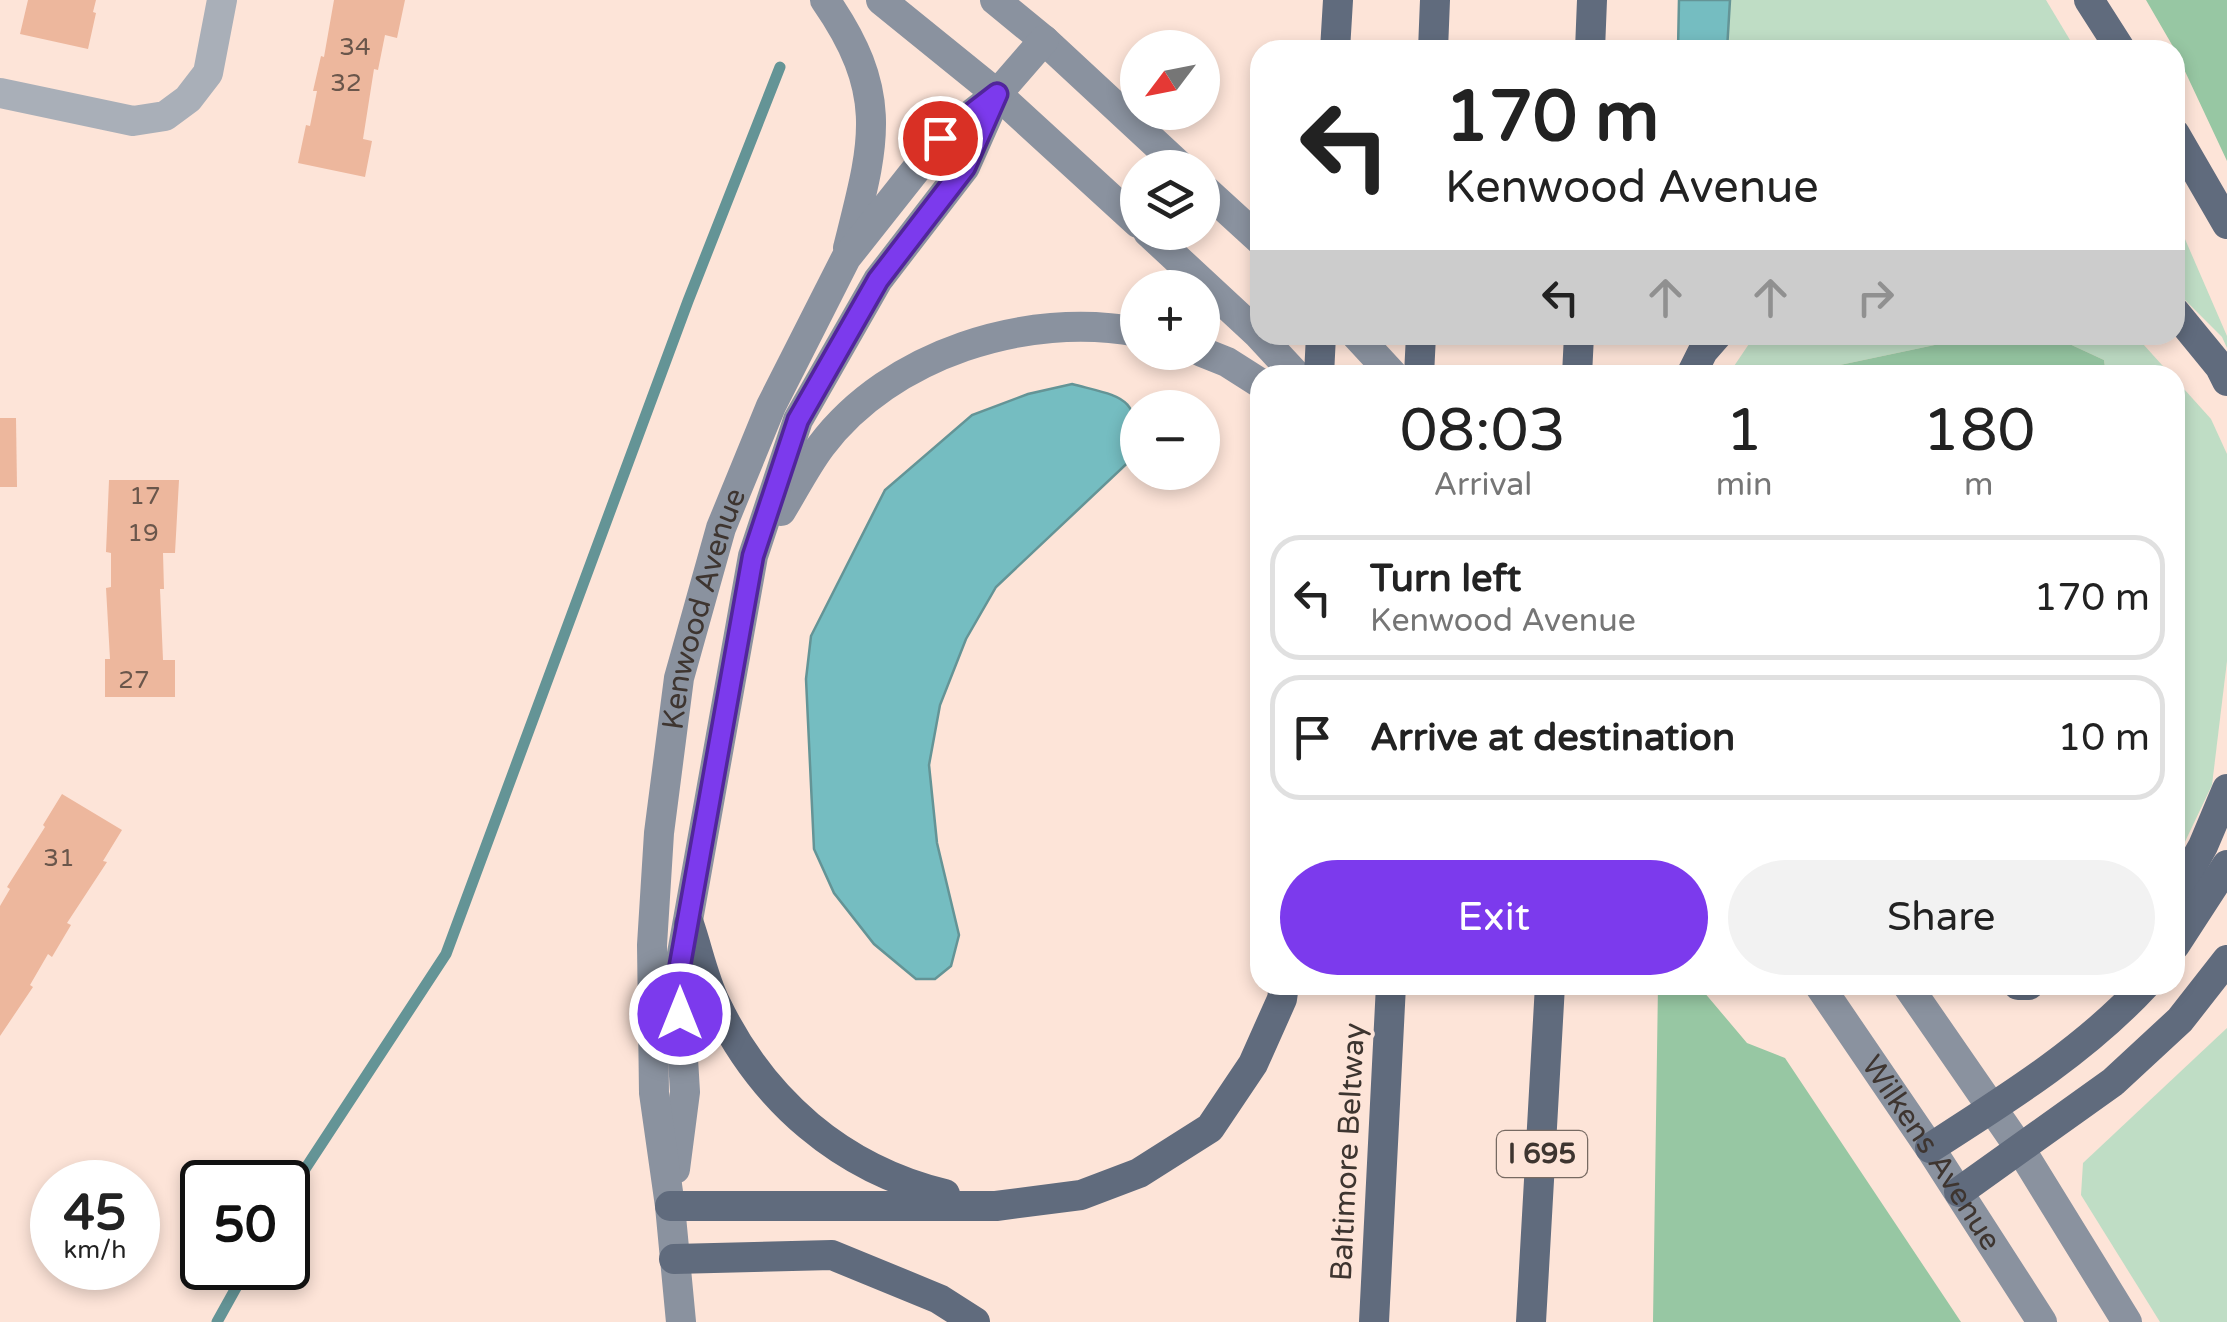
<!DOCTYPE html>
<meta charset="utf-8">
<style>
:root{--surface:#fff;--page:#f2f2f2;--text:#222;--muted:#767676;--line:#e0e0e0;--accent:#7c3aed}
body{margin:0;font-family:"Varela Round",sans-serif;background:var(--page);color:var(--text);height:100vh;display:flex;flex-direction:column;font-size:38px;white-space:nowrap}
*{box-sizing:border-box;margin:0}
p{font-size:32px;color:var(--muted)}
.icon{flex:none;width:55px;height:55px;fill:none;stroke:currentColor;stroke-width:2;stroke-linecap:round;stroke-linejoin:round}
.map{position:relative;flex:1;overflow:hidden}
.side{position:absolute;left:1250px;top:365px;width:935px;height:630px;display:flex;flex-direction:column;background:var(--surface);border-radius:30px;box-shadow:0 5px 15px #0003}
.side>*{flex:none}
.top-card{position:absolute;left:1250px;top:40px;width:935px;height:305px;border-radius:30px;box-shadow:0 5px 15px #0003;background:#fff;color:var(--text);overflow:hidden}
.needle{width:65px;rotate:238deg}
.controls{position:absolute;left:1120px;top:30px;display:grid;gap:20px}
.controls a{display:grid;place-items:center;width:100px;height:100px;border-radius:50%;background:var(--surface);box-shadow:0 5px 15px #0003;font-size:50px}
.speed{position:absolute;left:30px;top:1160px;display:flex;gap:20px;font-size:50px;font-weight:700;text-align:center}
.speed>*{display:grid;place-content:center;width:130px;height:130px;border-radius:50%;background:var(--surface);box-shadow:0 5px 15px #0003;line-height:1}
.speed small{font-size:25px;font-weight:400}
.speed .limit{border:5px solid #111;border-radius:15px;background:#fff;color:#111}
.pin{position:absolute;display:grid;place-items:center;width:85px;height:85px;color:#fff;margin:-42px;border:5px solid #fff;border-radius:50%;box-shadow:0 2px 10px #0007}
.me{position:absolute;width:110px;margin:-55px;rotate:0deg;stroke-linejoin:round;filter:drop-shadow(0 0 8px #0008)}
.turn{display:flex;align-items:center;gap:35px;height:210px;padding:0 30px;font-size:45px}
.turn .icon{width:130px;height:130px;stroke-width:2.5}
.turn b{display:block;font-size:70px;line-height:85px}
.lanes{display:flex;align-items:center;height:95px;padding:0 30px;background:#0003;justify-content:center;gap:50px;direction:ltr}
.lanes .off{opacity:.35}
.eta{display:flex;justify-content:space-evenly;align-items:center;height:170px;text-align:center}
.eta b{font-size:60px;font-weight:600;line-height:70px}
.cta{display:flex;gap:20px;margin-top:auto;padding:20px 30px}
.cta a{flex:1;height:115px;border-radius:60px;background:var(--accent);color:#fff;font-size:40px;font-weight:600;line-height:115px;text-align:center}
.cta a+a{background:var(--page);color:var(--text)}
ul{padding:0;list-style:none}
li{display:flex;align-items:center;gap:30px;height:125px;margin:0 20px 15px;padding:0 10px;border:5px solid var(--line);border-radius:30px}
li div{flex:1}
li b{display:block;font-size:38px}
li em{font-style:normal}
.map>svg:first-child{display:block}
.green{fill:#bfddc5}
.forest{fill:#97c7a3}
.water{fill:#75bdc1;stroke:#649496;stroke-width:2.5}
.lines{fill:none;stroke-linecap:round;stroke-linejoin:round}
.stream{stroke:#649496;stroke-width:11}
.building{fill:#edb79d}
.street{stroke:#a9afb8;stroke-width:30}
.secondary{stroke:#8a929f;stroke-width:30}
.highway{stroke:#606b7d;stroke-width:30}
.route-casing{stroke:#51269a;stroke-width:25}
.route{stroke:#7c3aed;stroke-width:18}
.labels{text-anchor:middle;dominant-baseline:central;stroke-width:8;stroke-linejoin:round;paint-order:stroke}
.number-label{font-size:25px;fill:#6a564b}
.shield{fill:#fde4d8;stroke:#776a62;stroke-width:2.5}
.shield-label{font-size:28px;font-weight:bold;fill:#3e3530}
.street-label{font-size:30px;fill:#3e3530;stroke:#fde4d8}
</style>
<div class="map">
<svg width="2227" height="1322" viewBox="0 0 2227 1322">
<rect width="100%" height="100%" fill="#fde4d8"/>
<g class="green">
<path d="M1730,0H2046L2076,50H1727Z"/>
<path d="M2175,216L2227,336V348L2222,337L2175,290Z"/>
<path d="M1755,335H1982L1821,369L1807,375H1728Z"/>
<path d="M2050,335H2130L2143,344L2171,375H2106L2104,360Z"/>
<path d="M2175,379L2211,419L2227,454V661L2212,785L2183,846L2175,849Z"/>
<path d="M2227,1028V1322H2160L2081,1195L2083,1163Z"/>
</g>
<g class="forest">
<path d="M2146,0H2227V161L2175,50Z"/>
<path d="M1982,335H2050L2104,360L2106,375H1807L1821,369Z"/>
<path d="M1658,985H1698L1747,1043L1785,1058L1961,1322H1653Z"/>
</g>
<g class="water">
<path d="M1679,0H1730L1727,50H1678Z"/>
<path d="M1072,384C1125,398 1138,395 1137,454L996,587L966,639L940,705L929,765L937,843L959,935L951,966L935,979H916L874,944L834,893L814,849L806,679L811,636L885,490L972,415L1028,394Z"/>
</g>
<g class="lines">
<g class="stream">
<path d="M288,1195L446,954L688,301L780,67"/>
<path d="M217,1322L247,1268"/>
</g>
</g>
<g class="building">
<path d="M28,0H96L93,12L96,13L88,49L20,34Z"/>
<path d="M334,0H405L397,38L385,35L378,70L374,69L363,139L372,141L365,177L298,163L306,125L310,126L317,91H313L321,56L324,57Z"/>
<path d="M0,418H16L17,487H0Z"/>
<path d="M109,480H179L175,553H163L164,589H160L163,660H175V697H105V659H110L106,588L111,587V553L106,552Z"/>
<path d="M62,794L122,830L103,861L107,862L67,923L71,925L52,957L48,954L30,985L33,987L0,1036V906L10,889L7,887L45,827L43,825Z"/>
</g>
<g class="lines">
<path class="street" d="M0,93L133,121L165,116L188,99L208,73L222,0"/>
<g class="secondary">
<path d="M825,0C891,95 874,144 848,248"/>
<path d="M881,0L997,94L1138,223"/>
<path d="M995,0L1044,40L1182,168"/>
<path d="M1202,187L1260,240"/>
<path d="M1148,232L1258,334L1296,375"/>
<path d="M1356,335L1393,375"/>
<path d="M1202,352L1227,362L1260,383"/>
<path d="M781,511C794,490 806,466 821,446C890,354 1027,311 1138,332"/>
<path id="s1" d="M1819,985L1930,1148L2042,1322"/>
<path d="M1907,985L2021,1150L2127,1322"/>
<path d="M675,1169L685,1092L678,976L753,556L798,420L878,280L965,167L996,97"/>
<path id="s2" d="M681,1322L670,1206L654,1093L652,945L659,833L679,678L721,528L771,406L846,258L941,138L997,94L1044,40"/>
</g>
<g class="highway">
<path d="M2089,0L2121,50"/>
<path d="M1335,50L1338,0"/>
<path d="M1433,50L1435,0"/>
<path d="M1590,50L1592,0"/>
<path d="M2175,134L2227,224"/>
<path d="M2175,312L2220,367L2227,381"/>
<path d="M1319,375L1321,335"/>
<path d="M1419,375L1421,335"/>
<path d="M1577,375L1579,335"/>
<path d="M1691,375L1703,351L1717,335"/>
<path d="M2175,896L2203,846L2227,789"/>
<path d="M689,924C698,950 704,980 716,1004C762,1100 841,1169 945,1194"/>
<path d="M2175,945L2227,865"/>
<path d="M2018,985H2029"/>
<path d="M1930,1148C2005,1100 2084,1051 2145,985"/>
<path d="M1959,1192L2113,1082L2180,1020L2227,960"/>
<path d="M670,1206H996L1081,1195L1139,1173L1210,1128L1253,1064L1282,999L1284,985"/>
<path d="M674,1259L832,1255L939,1299L975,1322"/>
<path d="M1374,1322L1391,985"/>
<path d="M1531,1322L1550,985"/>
</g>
</g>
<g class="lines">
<g class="route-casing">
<path id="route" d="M680,1014L678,976L753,556L798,420L878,280L965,167L997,94L940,138"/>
</g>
<use href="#route" class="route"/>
</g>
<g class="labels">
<g class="number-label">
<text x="355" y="47">34</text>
<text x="346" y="83">32</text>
<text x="145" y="496">17</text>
<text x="143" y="533">19</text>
<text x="134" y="680">27</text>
<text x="59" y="858">31</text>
</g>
<rect class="shield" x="1497" y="1131" width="90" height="46" rx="8"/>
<g class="shield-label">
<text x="1542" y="1154">I 695</text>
</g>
<g class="street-label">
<text stroke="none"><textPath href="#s2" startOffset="720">Kenwood Avenue</textPath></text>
<text transform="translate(1348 1152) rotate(-87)">Baltimore Beltway</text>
<text stroke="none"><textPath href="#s1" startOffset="202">Wilkens Avenue</textPath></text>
</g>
</g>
</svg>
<div class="controls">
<a><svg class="needle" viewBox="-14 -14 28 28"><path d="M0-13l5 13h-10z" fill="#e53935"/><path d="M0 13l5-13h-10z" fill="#767676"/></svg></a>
<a><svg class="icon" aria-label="layers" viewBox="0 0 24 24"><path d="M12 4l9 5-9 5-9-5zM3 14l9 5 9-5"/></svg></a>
<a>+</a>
<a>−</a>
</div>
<div class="speed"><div>45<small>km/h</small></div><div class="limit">50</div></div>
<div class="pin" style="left:940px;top:138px;background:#d93025"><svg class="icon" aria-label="arrive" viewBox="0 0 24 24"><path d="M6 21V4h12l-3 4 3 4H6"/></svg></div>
<svg class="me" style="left:680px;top:1014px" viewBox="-20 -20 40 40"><circle r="17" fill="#7c3aed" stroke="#fff" stroke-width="3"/><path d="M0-11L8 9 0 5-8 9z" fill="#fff"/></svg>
<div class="top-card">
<div class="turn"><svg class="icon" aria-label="left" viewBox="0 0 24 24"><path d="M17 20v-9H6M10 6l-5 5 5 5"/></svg><div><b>170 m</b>Kenwood Avenue</div></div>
<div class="lanes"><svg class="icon" aria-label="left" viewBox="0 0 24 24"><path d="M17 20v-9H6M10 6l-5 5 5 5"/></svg><svg class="icon off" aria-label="ahead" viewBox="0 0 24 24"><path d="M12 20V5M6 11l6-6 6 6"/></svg><svg class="icon off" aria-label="ahead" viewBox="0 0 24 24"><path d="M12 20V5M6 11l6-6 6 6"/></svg><svg class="icon off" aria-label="right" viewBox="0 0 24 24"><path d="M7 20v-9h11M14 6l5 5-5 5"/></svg></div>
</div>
<section class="side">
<div class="eta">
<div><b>08:03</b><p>Arrival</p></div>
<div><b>1</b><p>min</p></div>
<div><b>180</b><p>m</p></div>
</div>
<ul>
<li><svg class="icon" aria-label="left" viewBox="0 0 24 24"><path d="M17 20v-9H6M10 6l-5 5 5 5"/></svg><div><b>Turn left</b><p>Kenwood Avenue</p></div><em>170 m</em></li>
<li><svg class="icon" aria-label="arrive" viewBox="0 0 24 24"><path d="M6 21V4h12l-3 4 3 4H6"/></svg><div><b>Arrive at destination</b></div><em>10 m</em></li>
</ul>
<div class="cta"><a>Exit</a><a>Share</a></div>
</section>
</div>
